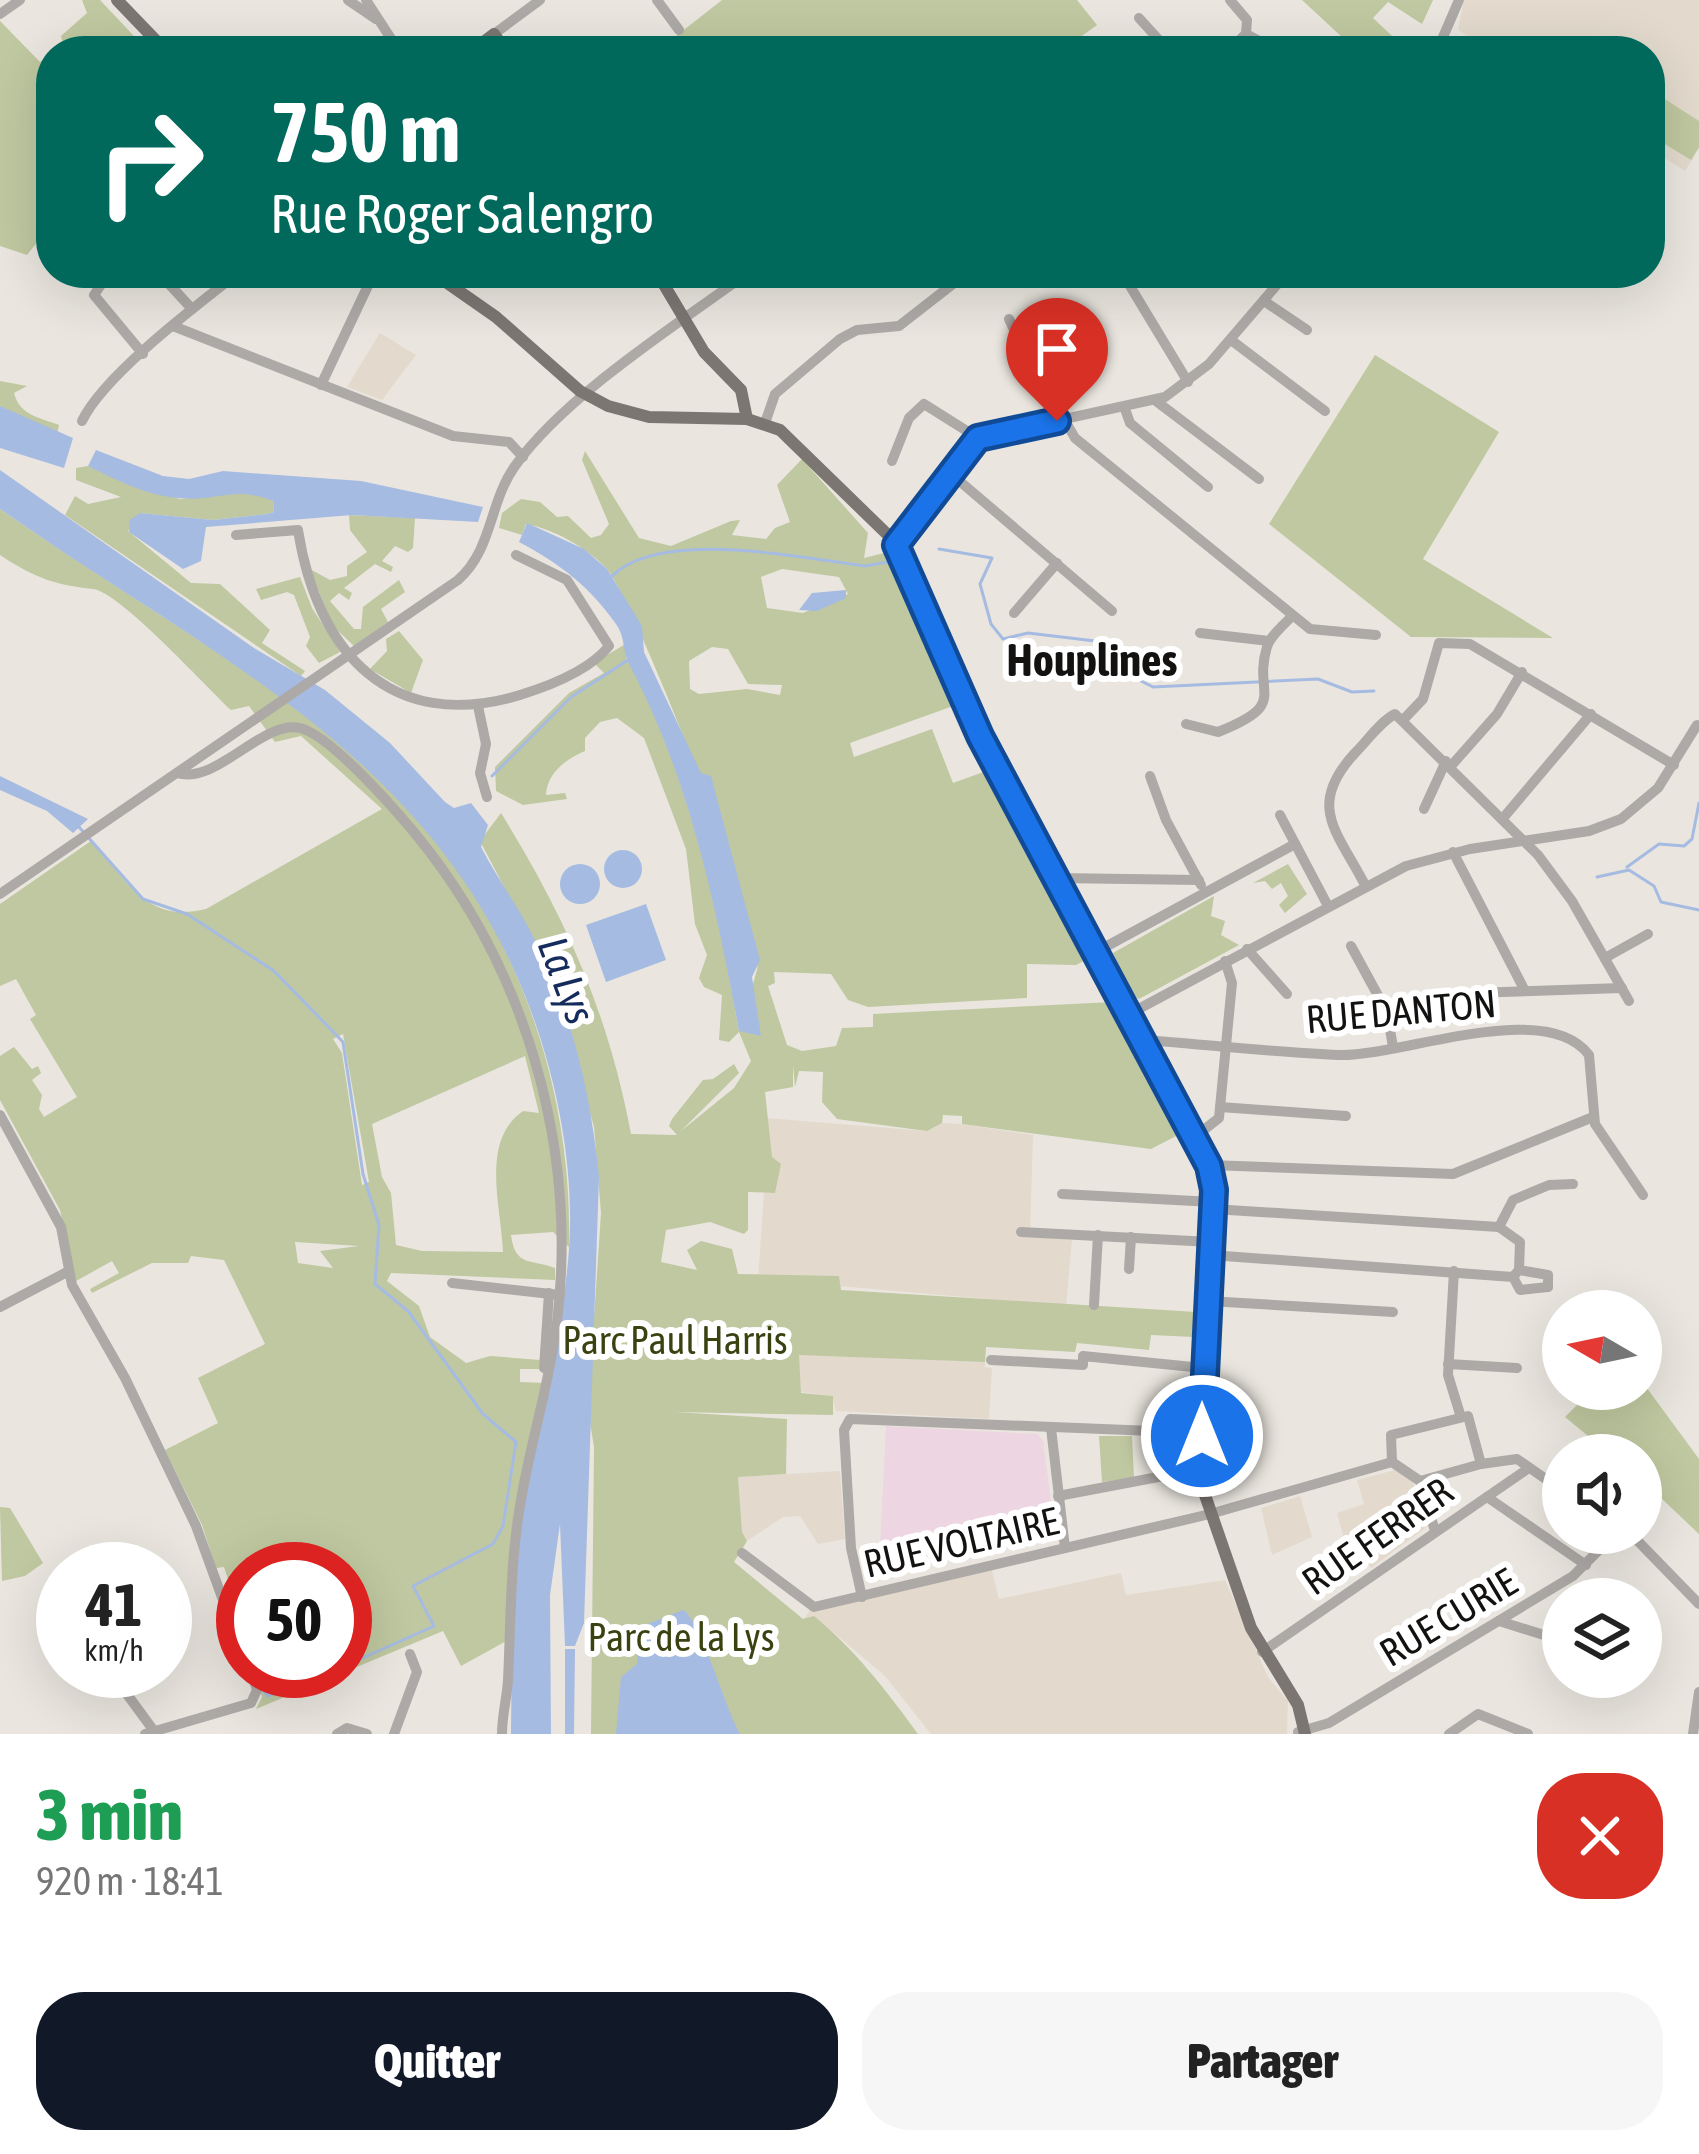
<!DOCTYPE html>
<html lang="fr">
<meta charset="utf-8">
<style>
:root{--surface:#fff;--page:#f6f6f6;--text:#222;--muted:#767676;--accent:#111827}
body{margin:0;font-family:"Asap Condensed",sans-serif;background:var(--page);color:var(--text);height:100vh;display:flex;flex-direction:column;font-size:45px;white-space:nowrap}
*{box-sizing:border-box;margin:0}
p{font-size:39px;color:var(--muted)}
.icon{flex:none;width:66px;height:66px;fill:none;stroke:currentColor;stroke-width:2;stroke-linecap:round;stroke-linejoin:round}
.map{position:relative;height:1734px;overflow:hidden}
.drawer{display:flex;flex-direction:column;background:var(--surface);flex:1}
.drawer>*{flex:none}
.guide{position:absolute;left:36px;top:36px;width:1629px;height:252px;border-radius:48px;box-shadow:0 12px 48px #0002;background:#00695c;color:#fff;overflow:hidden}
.needle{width:78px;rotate:279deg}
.buttons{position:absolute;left:1542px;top:1290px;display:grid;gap:24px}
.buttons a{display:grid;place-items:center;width:120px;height:120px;border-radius:50%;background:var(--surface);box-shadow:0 12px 48px #0002;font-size:60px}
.speed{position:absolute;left:36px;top:1542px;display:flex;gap:24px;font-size:60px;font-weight:700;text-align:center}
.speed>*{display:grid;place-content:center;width:156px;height:156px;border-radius:50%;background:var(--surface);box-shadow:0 12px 48px #0002;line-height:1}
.speed small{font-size:30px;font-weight:400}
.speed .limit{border:18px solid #d22;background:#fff;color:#111}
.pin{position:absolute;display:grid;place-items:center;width:102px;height:102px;color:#fff;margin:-123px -51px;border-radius:50% 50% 50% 0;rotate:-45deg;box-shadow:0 0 12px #0007}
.pin .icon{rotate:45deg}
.me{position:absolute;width:132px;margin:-66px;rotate:0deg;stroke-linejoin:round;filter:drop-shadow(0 0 9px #0008)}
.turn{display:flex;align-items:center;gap:42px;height:252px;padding:0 36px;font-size:54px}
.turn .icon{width:156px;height:156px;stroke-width:2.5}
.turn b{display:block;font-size:84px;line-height:102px}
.round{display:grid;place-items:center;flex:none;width:126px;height:126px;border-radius:48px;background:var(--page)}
.overview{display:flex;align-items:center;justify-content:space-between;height:204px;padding:0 36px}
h1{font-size:72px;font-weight:800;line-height:90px;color:#1e9e55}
.action{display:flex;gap:24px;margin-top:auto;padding:24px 36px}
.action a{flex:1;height:138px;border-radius:48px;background:var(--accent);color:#fff;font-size:48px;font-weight:800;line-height:138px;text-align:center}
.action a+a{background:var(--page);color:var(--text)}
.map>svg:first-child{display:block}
.commercial{fill:#edd5e1}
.built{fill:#e3dacd}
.green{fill:#bfc8a0;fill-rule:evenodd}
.water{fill:#a6bbe2}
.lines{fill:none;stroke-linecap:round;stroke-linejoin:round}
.stream{stroke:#a6bbe2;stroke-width:3}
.minor{stroke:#ada9a7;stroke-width:10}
.major{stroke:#7c7673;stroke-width:12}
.route-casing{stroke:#114b97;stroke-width:30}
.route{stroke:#1a73e8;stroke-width:21}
.labels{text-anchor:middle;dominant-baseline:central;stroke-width:12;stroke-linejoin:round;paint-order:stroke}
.street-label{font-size:39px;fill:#131210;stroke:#fff}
.park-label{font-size:39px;fill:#394210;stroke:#fff}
.water-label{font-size:42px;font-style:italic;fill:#142c5b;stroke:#fff}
.quarter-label{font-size:45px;font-weight:bold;fill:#131210;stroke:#fff}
</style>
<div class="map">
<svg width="1699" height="1734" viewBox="0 0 1699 1734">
<rect width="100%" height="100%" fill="#eae6df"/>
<path class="commercial" d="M886,1426L1037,1434L1043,1440L1052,1510L880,1548Z"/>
<g class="built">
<path d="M1464,0H1699V149L1685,171L1650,149V51H1492L1458,30Z"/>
<path d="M380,333L416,355L382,400L347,387Z"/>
<path d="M766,1118L927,1131L942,1123L962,1124L1033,1135L1030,1236L1072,1240L1066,1306L758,1279L764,1193H775Z"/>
<path d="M798,1354L985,1362V1367L992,1368L989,1419L836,1411L832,1396L801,1392Z"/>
<path d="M1395,1470L1412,1481L1417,1490L1403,1495L1409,1508L1422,1505L1428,1526L1371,1568L1361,1554L1348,1552L1337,1513L1364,1504L1357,1480Z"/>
<path d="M840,1471L845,1539L818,1544L800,1516L783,1517L747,1541L742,1532L738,1477Z"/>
<path d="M1300,1496L1312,1537L1272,1555L1261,1508Z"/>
<path d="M990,1562L999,1599L1121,1573L1126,1595L1225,1580L1268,1677L1288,1701L1287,1734H931L885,1676L814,1616L803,1620L814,1604Z"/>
</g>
<g class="green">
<path d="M82,0H100L148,51H55L63,44L61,36L87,13Z"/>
<path d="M722,0H1077L1097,25L1061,51H657Z"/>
<path d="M1302,0H1433L1422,24L1388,2L1373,18L1408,51H1357Z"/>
<path d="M0,21L40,62L51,54V225L27,255L0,246Z"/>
<path d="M1663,98L1699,121V147L1691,160L1650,135V119Z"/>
<path d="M1375,355L1499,432L1423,559L1553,638L1411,637L1269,524Z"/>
<path d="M0,381L27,386L14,393C20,416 41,418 59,425L57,434L0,406Z"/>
<path d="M585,451L639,538L671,546L731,521L740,520L732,535L766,539L775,528L790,522L777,485L802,459L868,533L864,558L888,552L936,655L940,680L956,705L850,743L854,757L932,729L953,783L989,770L1091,957L1076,965L1027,964V998L868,1007L848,1000L831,974L774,972L775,983L768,986L787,1045L802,1051L836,1046L842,1028L873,1027V1014L1113,1002L1184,1132L1151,1149L962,1124V1116L943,1115L942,1123L927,1131L837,1119L822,1102L823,1072L799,1071L795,1087L793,1065V1087L765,1092L772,1157L781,1164L775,1193L748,1192V1230L744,1234L710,1222L666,1230L661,1262L697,1270L687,1250L701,1241L732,1249L738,1274L839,1276L841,1290L1196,1312L1194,1337L1151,1335L1149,1350L1077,1343L1075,1352L986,1347L985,1362L799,1355L801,1393L833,1396V1415L675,1412L787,1419L786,1474L738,1477L742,1532L747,1541L734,1562L803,1619L814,1616C856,1651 886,1690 918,1734H591L594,1447L588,1410L601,1213L594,1127L554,982L480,841L501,813C566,918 608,1012 631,1134L677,1135L669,1126L672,1119L703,1080L713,1079L734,1064L739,1073L681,1131L734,1088L751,1061L739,1032L729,1042L719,1040L722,995L704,987L699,978L707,955L695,924L686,849L644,738L617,718L600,722L585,738V751C568,758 547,772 546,795L565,793L567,799L523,805L496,791L495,767L569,693L604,673L594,663L627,643L626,658L643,681L666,738L712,884L739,1031C744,1010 752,989 757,970C766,934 633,596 606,568C587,548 554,529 526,524L522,535L499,528L502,513L521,499L540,502L557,517L568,516L591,538L601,535L609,524L582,460ZM782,569L839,577L848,594L803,613L767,608L761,577ZM712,647L728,649L748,684L782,685L780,695L747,689L699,694L690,689L689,661Z"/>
<path d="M88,466L180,499L252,490L273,501L274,512L267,514L213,520L140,513L128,531L191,583L220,584L270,630L262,643L305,671L301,676L65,515L75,496L88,504L121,497L76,480V468Z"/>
<path d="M0,509C109,585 227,653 333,735C488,854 574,1053 569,1247L553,1232L511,1235C515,1267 531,1259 555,1268V1280L391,1273L387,1281L419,1306L430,1337L466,1363L490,1356L540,1360L539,1369H520V1382L544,1383L512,1638L461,1666L443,1631L256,1709L262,1697L256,1671H345V1569H243V1643L223,1593L231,1589L224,1567L216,1568L202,1525L165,1450L218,1423L198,1378L265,1344L224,1260L191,1256L188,1263H152L92,1293L90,1289L119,1273L112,1261L76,1281L60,1210L0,1100V1056L14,1047L32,1069L38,1066L41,1073L32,1080L42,1095L39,1109L44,1117L77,1097L30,1019L36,1015L16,979L0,986V904L91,841C128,881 146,924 206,909L382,809L301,736L275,742L249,706L231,710C206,687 120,592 93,589C55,585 35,578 0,555ZM343,1034L369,1182L362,1185L342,1053L333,1039ZM525,1056L539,1113L523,1111C480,1141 501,1205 503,1252L422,1251L396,1245L391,1193L382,1177L372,1124ZM295,1242L359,1246L320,1251L333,1268L298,1263Z"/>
<path d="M349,515L415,518L413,548L408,552L395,546L382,561L393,567L391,572L375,564L344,588L352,593L349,600L339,593L330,601L354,629H361L363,607L399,580L405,592L381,609L388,622L354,646L333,626L310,569L330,580L347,576V566L367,552L350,530Z"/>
<path d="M300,577L312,608L340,652L319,663L306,646L310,637L294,595L287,592L261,600L256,589Z"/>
<path d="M399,631L423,660L411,693L370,669L387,651L386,639Z"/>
<path d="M1288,864L1307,894L1285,913L1279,905L1288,896L1281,883L1272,889L1265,881L1253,883Z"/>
<path d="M1214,896L1211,916L1225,921L1221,935L1239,945L1139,999L1133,996L1113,953Z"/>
<path d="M1641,1380L1699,1459V1534L1641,1479V1455H1611L1565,1417L1593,1389H1641Z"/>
<path d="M1099,1436H1132L1134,1478L1102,1482Z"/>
<path d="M0,1507L10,1508L43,1563L25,1576L2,1581Z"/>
</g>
<g class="water">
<path d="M0,406L73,438L64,468L0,448Z"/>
<path d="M96,450L163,476L189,479L223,471L361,481L483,507L478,522L352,515L206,527L201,561L183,569L129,532L130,520L140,513L213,520L267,514L274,512L273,501C234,485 218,502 179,498C148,496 116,480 88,466Z"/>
<path d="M0,470L254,648L325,690L390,743L445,802L454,808L471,803L488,825L481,847C498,880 521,910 537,944C573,1017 591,1096 599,1177L584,1623L575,1646H565L560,1524L550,1595L551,1734H511C512,1656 511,1576 524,1499C538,1415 563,1334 569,1249C574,1177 561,1102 539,1034C450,762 218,662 0,509Z"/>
<path d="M527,523L584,549L607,569L642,626L644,652L701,773L711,776L760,960L752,977L761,1036L739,1031C716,905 689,777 630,666C622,652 626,638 616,624C590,587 559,563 519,542Z"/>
<path d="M846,590V598L817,611L799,610L812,593Z"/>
<path d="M0,776L88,819L73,833L47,811L0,790Z"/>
<circle cx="623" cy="869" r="19"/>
<circle cx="580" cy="884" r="20"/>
<path d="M646,904L666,960L606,982L586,925Z"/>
<path d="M683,1610C700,1619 725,1707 740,1734H616L621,1677L637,1664L640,1627Z"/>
<path d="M565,1649H575L574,1734H565Z"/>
</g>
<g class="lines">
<g class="stream">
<path d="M939,549L992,558L980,584L991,624L1003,639L1028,633L1112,643L1129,675L1153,687L1318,679L1352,692L1374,691"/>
<path d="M610,578C658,527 801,558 865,566L888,562"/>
<path d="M492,776L571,697L628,660"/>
<path d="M79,827L143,899L187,914L274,971L343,1042L363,1174L379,1225L375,1284L408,1311L483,1414L516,1442L503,1526L493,1544L413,1586L434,1626L345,1666"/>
<path d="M1627,867L1659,844L1684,846L1692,839L1699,803"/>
<path d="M1597,877L1629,870L1654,886L1661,902L1699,910"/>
<path d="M263,1690L268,1696L332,1671"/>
</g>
<g class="minor">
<path d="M348,0L376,19"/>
<path d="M366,0L399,51"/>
<path d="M657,0L679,30"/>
<path d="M1230,0L1247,20L1246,34L1278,51"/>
<path d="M0,14L20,0"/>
<path d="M1139,18L1169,51"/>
<path d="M494,34L540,0"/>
<path d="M1228,51L1246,34"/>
<path d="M1437,51L1459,0"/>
<path d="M109,273L94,295L143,354"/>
<path d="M159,273L192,309"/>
<path d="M1131,273L1130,286L1188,382"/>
<path d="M1264,301L1307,330"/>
<path d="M1009,319L1057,421"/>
<path d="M173,326L453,436L509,442L523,457"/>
<path d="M1231,340L1325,411"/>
<path d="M321,385L374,273"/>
<path d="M1156,401L1259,479"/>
<path d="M1125,409L1130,423L1208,487"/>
<path d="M1064,419L1075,438L1310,629L1376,635"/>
<path d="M82,421C104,375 196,306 238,273"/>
<path d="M765,423L775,394L840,339L857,330L899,326L967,273"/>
<path d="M892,461L909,418L924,404L978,438"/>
<path d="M950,473L1112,611"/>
<path d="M236,535L298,530C317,652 390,734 520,695C549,686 590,670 609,646L567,580L516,555"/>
<path d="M896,545L978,438L1165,397L1209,364L1287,273"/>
<path d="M1014,613L1057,563"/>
<path d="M1200,633L1269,641"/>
<path d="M478,706L486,744L480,773L487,797"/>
<path d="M1404,719L1423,699L1439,643L1470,644L1674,765"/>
<path d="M1186,724L1218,732C1291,703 1252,695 1267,647C1270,636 1284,625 1292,616"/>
<path d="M1451,766L1497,714L1522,672"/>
<path d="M177,773C217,785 263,719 300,728C330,735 393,807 413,831C526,967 578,1147 557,1322C550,1382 531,1440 521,1500C510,1560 511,1619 508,1680C507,1698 502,1715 502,1734"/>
<path d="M1150,776L1166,820L1201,885"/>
<path d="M1424,809L1446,761"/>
<path d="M1280,815L1328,906"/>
<path d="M1504,817L1591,714"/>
<path d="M1453,852L1525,991"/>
<path d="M1056,878L1199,880"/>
<path d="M1365,885C1337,831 1306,806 1355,753C1368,740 1380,722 1395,714L1538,855L1572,901L1629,1001"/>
<path d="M0,894L458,580C493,549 489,502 515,466C565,396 677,324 748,273"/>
<path d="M1351,946L1387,1012L1393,1047"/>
<path d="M1247,949L1287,994"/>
<path d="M1096,952L1295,844"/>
<path d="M1605,958L1648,934"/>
<path d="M1473,993L1622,988"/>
<path d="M1131,1013L1406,866L1470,849L1589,831L1621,819L1658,788L1697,725"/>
<path d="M1145,1040C1209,1045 1274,1052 1339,1055C1400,1057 1546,997 1589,1055L1595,1124L1643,1195"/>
<path d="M1220,1107L1346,1116"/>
<path d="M0,1115L61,1227L72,1285L125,1378L196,1526L243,1655"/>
<path d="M1196,1136L1219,1118L1232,983L1225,961"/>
<path d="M1209,1165L1453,1174L1593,1117"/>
<path d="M1062,1194L1213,1202"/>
<path d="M1213,1209L1499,1227L1520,1242L1519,1270"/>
<path d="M1499,1227L1513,1200L1549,1185L1573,1184"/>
<path d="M1021,1232L1211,1242"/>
<path d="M1210,1255L1513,1277L1519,1270L1548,1275V1287L1520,1290L1513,1277"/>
<path d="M1129,1269L1131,1237"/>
<path d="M1454,1271L1448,1375L1460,1414"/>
<path d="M452,1283L560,1295"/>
<path d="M1208,1301L1393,1312"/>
<path d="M1094,1305L1098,1235"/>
<path d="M0,1307L67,1272"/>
<path d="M991,1360L1083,1365V1356L1203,1368"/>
<path d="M1448,1364L1517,1368"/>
<path d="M544,1368L549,1293"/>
<path d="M1051,1428L1065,1548"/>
<path d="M1392,1462L1391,1435L1468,1416L1481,1464L1420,1481"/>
<path d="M1392,1462L1420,1481L1435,1531"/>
<path d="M1481,1464L1517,1459L1563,1491"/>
<path d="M1058,1496L1174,1474L1178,1445L1170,1433"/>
<path d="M1487,1497L1586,1565"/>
<path d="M1630,1533L1699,1604"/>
<path d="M742,1553L814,1607L1210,1514L1392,1462"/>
<path d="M862,1597L851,1548L844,1430L850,1419L1202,1433"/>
<path d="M1499,1621L1563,1641"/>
<path d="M1262,1652L1526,1470"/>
<path d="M110,1671L154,1731"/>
<path d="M1298,1732L1329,1723L1573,1576L1616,1533"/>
<path d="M145,1734L251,1703L257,1690L251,1671"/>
<path d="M337,1734L347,1728L367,1734"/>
<path d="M394,1734L417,1672L410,1654"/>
<path d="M1449,1734L1478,1714L1528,1734"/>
<path d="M1693,1734L1699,1692"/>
</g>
<g class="major">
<path d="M117,0L166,51"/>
<path d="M472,51L494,34L506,51"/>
<path d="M433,273L496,317L580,391L608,406L649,417L747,419L780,430L890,537L985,745L1209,1165L1214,1189L1196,1469L1251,1628L1298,1705L1305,1734"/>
<path d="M657,273L704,352L741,390L747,419"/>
</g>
</g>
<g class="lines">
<g class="route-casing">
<path id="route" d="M1057,421L978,438L896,545L980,736L1209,1166L1214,1190L1202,1436"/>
</g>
<use href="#route" class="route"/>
</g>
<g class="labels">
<g class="street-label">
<text transform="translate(1401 1011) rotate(-5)">RUE DANTON</text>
<text transform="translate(1377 1536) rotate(-35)">RUE FERRER</text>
<text transform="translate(961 1542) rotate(-13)">RUE VOLTAIRE</text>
<text transform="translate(1448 1617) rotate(-31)">RUE CURIE</text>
</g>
<g class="park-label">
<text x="675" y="1340">Parc Paul Harris</text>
<text x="681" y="1637">Parc de la Lys</text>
</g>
<g class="water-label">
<text transform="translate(567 980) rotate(69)">La Lys</text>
</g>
<g class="quarter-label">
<text x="1092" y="660">Houplines</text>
</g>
</g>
</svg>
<div class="buttons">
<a><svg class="needle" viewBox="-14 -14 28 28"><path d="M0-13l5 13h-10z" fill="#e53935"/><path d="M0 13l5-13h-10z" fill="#767676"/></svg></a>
<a><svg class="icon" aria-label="sound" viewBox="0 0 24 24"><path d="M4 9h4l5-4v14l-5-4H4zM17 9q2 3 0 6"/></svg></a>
<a><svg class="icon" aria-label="layers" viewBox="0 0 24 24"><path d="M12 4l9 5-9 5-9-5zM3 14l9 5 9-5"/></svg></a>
</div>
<div class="speed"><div>41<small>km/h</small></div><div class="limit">50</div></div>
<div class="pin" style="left:1057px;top:421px;background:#d93025"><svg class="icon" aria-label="arrive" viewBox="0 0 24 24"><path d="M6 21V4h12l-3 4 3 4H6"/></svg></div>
<svg class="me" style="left:1202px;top:1436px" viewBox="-20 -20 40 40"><circle r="17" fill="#1a73e8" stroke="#fff" stroke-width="3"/><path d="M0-11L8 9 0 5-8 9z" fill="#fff"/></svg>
<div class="guide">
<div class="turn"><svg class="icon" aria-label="right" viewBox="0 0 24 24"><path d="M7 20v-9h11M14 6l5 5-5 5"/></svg><div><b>750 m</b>Rue Roger Salengro</div></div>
</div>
</div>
<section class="drawer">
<div class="overview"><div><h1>3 min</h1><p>920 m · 18:41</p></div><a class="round" style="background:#d93025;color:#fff"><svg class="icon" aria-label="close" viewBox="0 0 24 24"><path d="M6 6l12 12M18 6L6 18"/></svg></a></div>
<div class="action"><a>Quitter</a><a>Partager</a></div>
</section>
